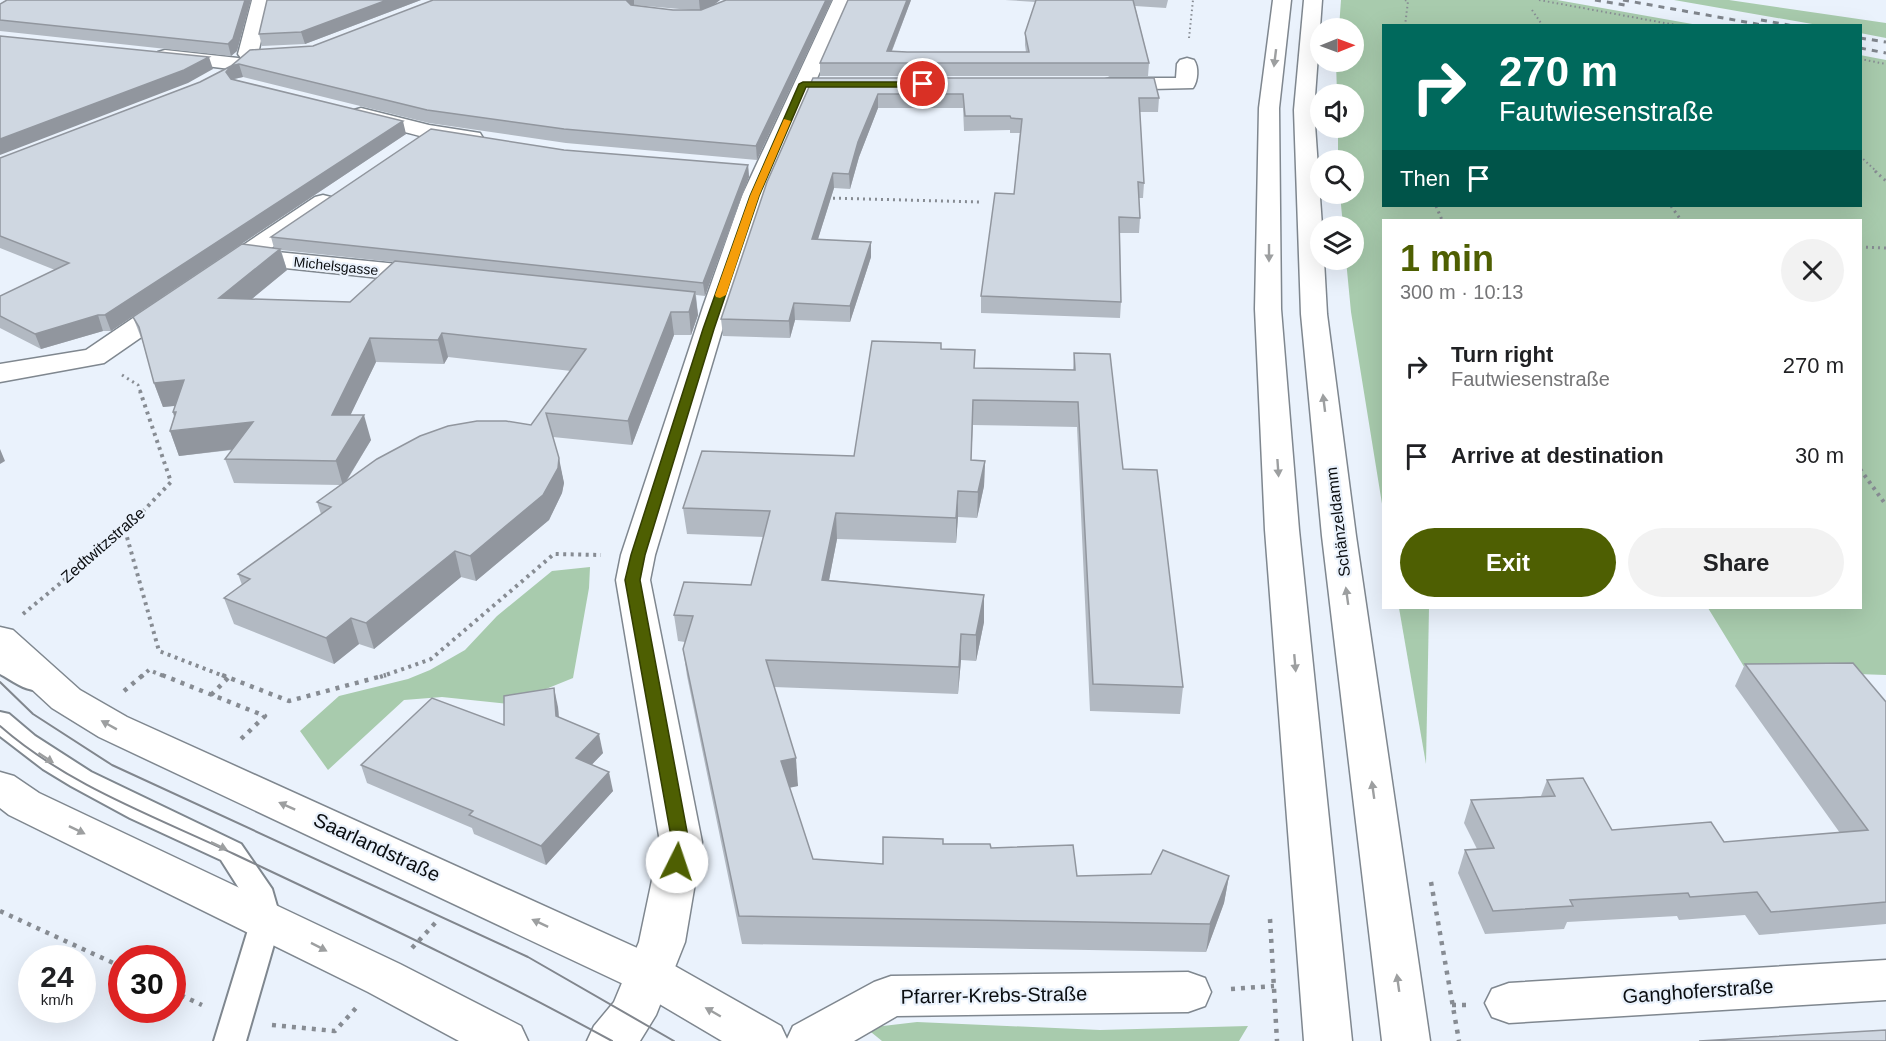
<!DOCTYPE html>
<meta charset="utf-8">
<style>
:root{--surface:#fff;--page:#f2f2f2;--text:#202124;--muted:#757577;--accent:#4e5f02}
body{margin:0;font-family:Arial,sans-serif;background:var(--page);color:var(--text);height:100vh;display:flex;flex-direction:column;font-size:22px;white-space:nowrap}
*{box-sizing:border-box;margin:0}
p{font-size:20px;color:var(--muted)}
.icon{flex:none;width:33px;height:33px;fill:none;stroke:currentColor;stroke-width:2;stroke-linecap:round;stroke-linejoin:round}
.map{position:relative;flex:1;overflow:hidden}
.side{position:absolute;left:1382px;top:219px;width:480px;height:390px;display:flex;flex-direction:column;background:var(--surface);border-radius:0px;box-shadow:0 6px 24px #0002}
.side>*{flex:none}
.banner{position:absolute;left:1382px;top:24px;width:480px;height:183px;border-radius:0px;box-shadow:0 6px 24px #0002;background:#00695c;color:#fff;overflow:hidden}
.needle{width:39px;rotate:89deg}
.controls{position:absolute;left:1310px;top:18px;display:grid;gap:12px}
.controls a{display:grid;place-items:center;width:54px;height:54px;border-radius:50%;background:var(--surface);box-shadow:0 6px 24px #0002;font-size:30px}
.speed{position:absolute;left:18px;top:945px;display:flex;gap:12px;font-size:30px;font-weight:700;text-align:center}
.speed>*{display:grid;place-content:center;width:78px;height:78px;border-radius:50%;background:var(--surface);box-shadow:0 6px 24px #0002;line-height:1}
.speed small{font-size:15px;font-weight:400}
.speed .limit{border:9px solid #d22;background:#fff;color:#111}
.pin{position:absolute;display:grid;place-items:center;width:51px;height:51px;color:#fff;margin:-26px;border:3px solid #fff;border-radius:50%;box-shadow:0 2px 6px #0007}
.me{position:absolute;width:66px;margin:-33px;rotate:4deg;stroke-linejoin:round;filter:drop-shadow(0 0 4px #0008)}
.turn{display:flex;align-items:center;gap:21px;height:126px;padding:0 18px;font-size:27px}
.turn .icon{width:78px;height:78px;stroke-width:2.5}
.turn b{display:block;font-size:42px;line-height:51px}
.then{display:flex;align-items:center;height:57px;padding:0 18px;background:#0003;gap:12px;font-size:22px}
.round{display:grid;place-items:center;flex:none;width:63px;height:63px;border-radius:32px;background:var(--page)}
.head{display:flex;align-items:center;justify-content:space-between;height:102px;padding:0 18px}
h1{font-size:36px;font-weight:800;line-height:45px;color:var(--accent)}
.cta{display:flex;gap:12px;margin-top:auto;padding:12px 18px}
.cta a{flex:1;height:69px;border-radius:36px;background:var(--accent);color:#fff;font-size:24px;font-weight:800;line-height:69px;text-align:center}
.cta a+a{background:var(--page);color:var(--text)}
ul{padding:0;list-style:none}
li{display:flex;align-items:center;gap:18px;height:90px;padding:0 18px}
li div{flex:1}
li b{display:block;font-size:22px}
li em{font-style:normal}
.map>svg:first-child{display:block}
.green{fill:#a8cbad}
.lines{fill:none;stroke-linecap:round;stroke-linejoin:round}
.service-casing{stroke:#7f878f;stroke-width:4}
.minor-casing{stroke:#7f878f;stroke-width:3}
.tertiary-casing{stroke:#7f878f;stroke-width:3}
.secondary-casing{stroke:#7f878f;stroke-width:3}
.path-far3{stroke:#878c93;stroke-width:2;stroke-dasharray:1.5 3;stroke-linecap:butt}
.path-far2{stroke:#878c93;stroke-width:3;stroke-dasharray:2 4;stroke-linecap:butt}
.path-far1{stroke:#878c93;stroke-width:4;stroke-dasharray:3 4.5;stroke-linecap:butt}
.path{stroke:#878c93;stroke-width:4.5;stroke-dasharray:4 6;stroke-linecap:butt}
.service{fill:#fff;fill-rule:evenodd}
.minor{fill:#fff;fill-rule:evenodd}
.tertiary{fill:#fff;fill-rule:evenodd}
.secondary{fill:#fff;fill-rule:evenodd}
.tram{stroke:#81868d;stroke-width:2}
.rail{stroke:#81868d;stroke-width:3;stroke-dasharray:6 6;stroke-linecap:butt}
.wall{fill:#b2b9c2;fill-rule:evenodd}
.shaded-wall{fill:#91969e}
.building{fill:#cfd7e1;stroke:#91969e;stroke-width:1.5}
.oneway{fill:#9d9fa0}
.route{fill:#4e5f02;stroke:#333e01;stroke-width:1.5}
.slow{fill:#f59e0b}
.labels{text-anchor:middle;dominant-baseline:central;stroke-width:4.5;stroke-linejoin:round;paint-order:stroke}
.far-street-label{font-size:14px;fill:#0b0e11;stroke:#eaf2fc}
.street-label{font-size:16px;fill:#0b0e11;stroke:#eaf2fc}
.near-street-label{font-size:20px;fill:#0b0e11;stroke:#eaf2fc}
</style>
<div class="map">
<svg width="1886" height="1041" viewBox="0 0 1886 1041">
<rect width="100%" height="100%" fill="#eaf2fc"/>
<g class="green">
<path d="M1341,0H1557L1698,25L1383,26V206H1860V55L1886,60V675L1746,670L1708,608H1860V220H1383V510L1351,312L1346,260H1353V226H1343L1340,194H1353V160H1338V128H1353V94H1337L1336,62H1353V28H1339Z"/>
<path d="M1674,0H1729L1886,23V38L1860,33V26L1818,25Z"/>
<path d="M590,567L589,588L573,678L509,704L442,697L404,700L328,770L300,731L339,696L408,679L430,670L465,650L497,616L552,571Z"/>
<path d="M1399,608H1429L1426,764Z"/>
<path d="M917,1022L1100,1030L1248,1026L1239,1041H882L866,1028Z"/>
</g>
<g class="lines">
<g class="service-casing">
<g id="service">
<path d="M0,654L45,677L49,683L45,689C28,694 15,682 0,674Z"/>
<path d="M0,712L9,714L35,736L91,772L241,844L272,889L281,920L246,1041H214L251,920L247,901L221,860L130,818L71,786L43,769L0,736Z"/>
</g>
</g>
<g class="minor-casing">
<g id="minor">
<path d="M252,0H270L258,54L255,58H241L238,54Z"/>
<path d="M833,0H851L766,196L729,307L655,555L650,580L702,842L685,942L656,1015L640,1041H587L594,1026L614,1002L639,942L660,842L616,580L621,555L703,307L742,196Z"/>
<path d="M165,50L238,58L245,60L248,64L245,68L238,70L158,60L155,56L158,52Z"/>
<path d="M1187,58L1194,60C1199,67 1198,81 1193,88L1110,90L1103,88L1100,84L1103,80L1110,78H1176L1177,64L1180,60Z"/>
<path d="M361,108L429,125L480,133L483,138L480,143C455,149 381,125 354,118L350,114L354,110Z"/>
<path d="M323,195L331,197L335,202L331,207L267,251L428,267L437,270L441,275L437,280L428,283L248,264C236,273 227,280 212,276L208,271L212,266L315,197Z"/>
<path d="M173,295L182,297L186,303L182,309L104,363L0,382V364L86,350L164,297Z"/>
<path d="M1886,960V1000L1509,1023L1492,1017L1485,1003L1492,989L1509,983Z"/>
<path d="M1188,972L1205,978L1211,992L1205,1006L1188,1012L897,1016L854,1041H786L793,1026L874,982L891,976Z"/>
</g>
</g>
<g class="tertiary-casing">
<g id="tertiary">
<path d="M0,627L13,630L80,690L127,717L666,961L781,1026L788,1041H722L634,989L99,737L52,708L0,660Z"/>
<path d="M0,772L14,776L39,793L400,964L521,1026L528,1041H459L368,992L9,815L0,808Z"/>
</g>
</g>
<g class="secondary-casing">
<g id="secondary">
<path d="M1273,0H1291L1279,108L1281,309L1299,530L1352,1041H1304L1265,530L1255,309L1259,108Z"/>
<path d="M1304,0H1322L1314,110L1322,226H1320V260H1324L1327,314L1356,536L1430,1041H1382L1322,536L1301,314L1294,110Z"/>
</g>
</g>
<g class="path-far3">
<path d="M1405,0L1408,1L1405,26"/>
<path d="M1539,0L1681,26"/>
<path d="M1532,10L1543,26"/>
<path d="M1189,38L1193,0"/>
<path d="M1860,59L1886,64"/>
<path d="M1860,156L1877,172"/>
</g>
<g class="path-far2">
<path d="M1875,171L1886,181"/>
<path d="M827,198L981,202"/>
<path d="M1436,206L1442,220"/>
<path d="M1671,206L1681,220"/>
<path d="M1860,247L1886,248"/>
<path d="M122,375L138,385L141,393"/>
</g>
<g class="path-far1">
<path d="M1860,469L1886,505"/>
<path d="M125,530L159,651L226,677"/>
<path d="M23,614L125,530L171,482L140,391"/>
<path d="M141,677L149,670L166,677"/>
<path d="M380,677L431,659L554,554L601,555"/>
</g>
<g class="path">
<path d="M162,675L265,716L239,741"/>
<path d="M222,675L289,701L386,675"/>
<path d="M124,691L143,675"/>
<path d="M211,695L228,678"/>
<path d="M1431,882L1459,1041"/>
<path d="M0,911L122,967"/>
<path d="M1270,919L1277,1041"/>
<path d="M412,948L438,920"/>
<path d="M1231,989L1274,986"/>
<path d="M172,991L202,1005"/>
<path d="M1452,1005H1466"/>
<path d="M272,1025L335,1031L356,1008"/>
</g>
<use href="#service" class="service"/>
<use href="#minor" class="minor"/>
<use href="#tertiary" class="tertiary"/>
<use href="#secondary" class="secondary"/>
<g class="tram">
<path d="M0,682L33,714L112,765L528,957L674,1041"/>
<path d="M0,726C67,785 154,816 234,854C361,914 488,973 612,1041"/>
</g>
<g class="rail">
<path d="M1595,0L1630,6"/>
<path d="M1623,0L1768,26"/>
<path d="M1761,20L1794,26"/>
<path d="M1860,38L1886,42"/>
<path d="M1860,48L1886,53"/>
</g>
</g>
<g class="wall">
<path d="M7,0H251L237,51L231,56L0,31V4Z"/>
<path d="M267,0H421L305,44L262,46L259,34Z"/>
<path d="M433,0H720L714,5L832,0L757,160L566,143L429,123L243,77L234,79L406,134L111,331H103L41,349L0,328V296L55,270L0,248V158L200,82L231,66L313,46ZM633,5H634L691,10H673Z"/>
<path d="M911,0L892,51L907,52H1026L1025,45V33L1036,2L1005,0H1168L1166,8L1135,6L1149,63L1148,76H820V63Z"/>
<path d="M813,78L1159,98L1158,112H1140L1144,183L1143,198H1139L1140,218L1139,233H1120L1121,302L1120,318L981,313V296L1014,194L1020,133H1010V130L964,131L963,108H878L859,157L850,189L834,188L818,239L871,257L850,322L795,320L790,338L723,336L721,319Z"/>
<path d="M564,150L748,165L749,177L705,296L696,295L698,315L691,335H674L632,445L553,437L564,483L562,493L549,520L476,581L461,577L374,649L359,644L334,664L234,624L224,598L242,585L238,574L321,514L317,502L340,485L234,483L225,459L232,450L179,456L170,431L174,417L173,412L175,406L163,407L154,383L143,343L133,317L274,248L271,237ZM281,250L393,262L350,302L252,299L287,270ZM448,357L571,371L531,425L346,482L371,440L350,415L376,362L444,364Z"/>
<path d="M941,349L974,368L1073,370L1074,353L1123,469L1183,687L1180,714L1090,711L1077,427L973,425L971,460L985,461L984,486L977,518L958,517L956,543L837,539L829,580L984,595V622L976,661L961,660L958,694L774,687L798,786L789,787L813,859L883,864L943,844L991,848L1077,876H1229L1224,903L1206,952L742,944L687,676L683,649L685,642L678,641L674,615L751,585L764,537L687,534L683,508L854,456Z"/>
<path d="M1745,664L1886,702V924L1759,935L1745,915L1679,920L1677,916L1567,922L1564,929L1485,934L1458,873L1465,850L1477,849L1464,823L1471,800L1541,796L1547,780L1612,830L1724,842L1840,833L1735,686Z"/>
<path d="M558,707L559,718L603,753L591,765L613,791L546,865L474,834L472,828L367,783L361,765L504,725Z"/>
</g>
<g class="shaded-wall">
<path d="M245,0H251L237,51L231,56L228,44Z"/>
<path d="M387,0H421L305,44L301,32Z"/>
<path d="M625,0H634V5L626,10Z"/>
<path d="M699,0H720L708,9L700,11Z"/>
<path d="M826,0H832L757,160L756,146Z"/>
<path d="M907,0H911L887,63V51Z"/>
<path d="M209,57L213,69L188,83L0,155V139Z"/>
<path d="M239,64L243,77L234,79L230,85L226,72L231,66Z"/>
<path d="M878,94V108L859,157L850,189L849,174L858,142Z"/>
<path d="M403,121L406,134L111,331L105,315Z"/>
<path d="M748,165L749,177L705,296L703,283Z"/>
<path d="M833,173L834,188L813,255L812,239Z"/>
<path d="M871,242V257L850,322V306Z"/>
<path d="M280,249L287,270L226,320L219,298Z"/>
<path d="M695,292L698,315L691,335L689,312Z"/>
<path d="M794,303L795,320L790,338L789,321Z"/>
<path d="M671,312L674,335L632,445L628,421Z"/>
<path d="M98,315L103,331L41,349L35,334Z"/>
<path d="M442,333L448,357L444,364L438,340Z"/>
<path d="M370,338L376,362L339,439L332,415Z"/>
<path d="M184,380L192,404L163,407L154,383Z"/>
<path d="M173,412H176L253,422L261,446L179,456L170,431L179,430Z"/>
<path d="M364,415L371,440L343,486L336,461Z"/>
<path d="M0,449L5,461L0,464Z"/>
<path d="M559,458L564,483L562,493L549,520L476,581L470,556Z"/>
<path d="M985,461L984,486L977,518L978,492Z"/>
<path d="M958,491V517L956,543V518Z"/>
<path d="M836,513L837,539L824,606L822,580Z"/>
<path d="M455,551L461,577L374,649L366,623Z"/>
<path d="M984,595V622L976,661V635Z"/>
<path d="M351,618L359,644L334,664L326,638Z"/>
<path d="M961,634V660L958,694L959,667Z"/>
<path d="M554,688L558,707L560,735L556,716Z"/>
<path d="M599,734L603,753L580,777L576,758Z"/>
<path d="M796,758L798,786L784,789L781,761Z"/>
<path d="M609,772L613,791L546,865L541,846Z"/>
<path d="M1229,876L1224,903L1206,952L1210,924Z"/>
</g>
<g class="building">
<path d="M7,0H245L233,39L228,44L0,20V4Z"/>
<path d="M267,0H387L301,32L259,34Z"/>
<path d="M433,0H626L631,5L673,10H701L726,0H826L756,146L564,129L427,110L239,64L231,66L226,72L231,79L403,121L105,315H98L35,334L0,316V296L69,263L0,236V158L200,82L231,66L250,50L313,46Z"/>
<path d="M848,0H907L887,51L907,52H1029L1025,33L1036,0H1133L1149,63H820Z"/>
<path d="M0,36L209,57L184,70L0,139Z"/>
<path d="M813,78H1154L1159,98H1139L1144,183L1138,182L1140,218L1119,217L1121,302L981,296L995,193L1014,194L1022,119L1011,118L1010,116H965L963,94H878L858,142L849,174L833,173L812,239L871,242L850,306L794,303L789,321L721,319L767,182Z"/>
<path d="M431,129L564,150L748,165L703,283L271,237Z"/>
<path d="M242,244L280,249L219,298L350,302L395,261L695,292L689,312H671L628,421L546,413L559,458L558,468L543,495L470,556L455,551L366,623L351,618L326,638L224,598L250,579L238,574L331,507L317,502L377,459L420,436L448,426L477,421H506L531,425L586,349L442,333L438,340L370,338L332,415H364L336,461L225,459L253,422L170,431L176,412H173L184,380L154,383L139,327L133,317Z"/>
<path d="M872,341L941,343V349L975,350L974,368L1075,370L1074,353L1110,354L1123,469L1157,470L1183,687L1093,684L1078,402L973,400L971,460L985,461L978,492L958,491L956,518L836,513L822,580L984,595L976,635L961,634L959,667L766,660L796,758L781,761L813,859L883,864V837L943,839V844H990L991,848L1073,845L1077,876L1151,874L1163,850L1229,876L1210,924L739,916L683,649L693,616L674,615L684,582L751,585L770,511L683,508L702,451L854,456Z"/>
<path d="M1853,663L1886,702V902L1771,912L1757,892L1690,897L1688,893L1570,900L1573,906L1493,911L1465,850L1494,848L1471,800L1555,796L1547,780L1583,778L1612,830L1711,822L1724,842L1868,830L1745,664Z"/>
<path d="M554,688L556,716L599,734L576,758L609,772L541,846L469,815L473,811L361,765L432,698L504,725V696Z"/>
<path d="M1886,1030V1041H1699Z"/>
</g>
<defs><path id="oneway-solid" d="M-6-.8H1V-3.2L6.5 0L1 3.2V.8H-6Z" transform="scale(1.5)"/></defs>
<g class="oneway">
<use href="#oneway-solid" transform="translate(1275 58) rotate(97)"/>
<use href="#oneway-solid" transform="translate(1269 253) rotate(90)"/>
<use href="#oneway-solid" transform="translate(1324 403) rotate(-97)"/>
<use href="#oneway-solid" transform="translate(1278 468) rotate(86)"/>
<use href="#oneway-solid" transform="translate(1347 596) rotate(-98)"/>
<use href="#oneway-solid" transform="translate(1295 663) rotate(85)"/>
<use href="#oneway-solid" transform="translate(109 725) rotate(-151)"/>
<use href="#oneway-solid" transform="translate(46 758) rotate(33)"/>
<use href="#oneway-solid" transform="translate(1373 790) rotate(-98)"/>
<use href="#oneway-solid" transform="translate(287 806) rotate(-156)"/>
<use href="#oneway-solid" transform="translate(77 830) rotate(26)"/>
<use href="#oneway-solid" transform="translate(219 846) rotate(25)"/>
<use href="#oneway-solid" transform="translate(540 923) rotate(-155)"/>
<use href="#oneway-solid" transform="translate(319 947) rotate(27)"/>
<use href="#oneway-solid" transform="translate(1398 983) rotate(-98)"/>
<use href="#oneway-solid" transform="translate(713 1012) rotate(-150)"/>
</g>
<path class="route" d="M803,82H923L927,84L923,87H806L759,196L714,329L645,555L640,580L689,842L683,867L677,869L671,867L668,862L672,842L625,580L631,555L703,329L750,196L799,84Z"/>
<path class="slow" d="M784,119L791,121L759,196L726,295L720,298L716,297L715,295L750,196Z"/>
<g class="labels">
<g class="far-street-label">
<text transform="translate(336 266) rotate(6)">Michelsgasse</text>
</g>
<g class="street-label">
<text transform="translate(1338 522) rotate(-97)">Schänzeldamm</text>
<text transform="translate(103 545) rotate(-41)">Zedtwitzstraße</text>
</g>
<g class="near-street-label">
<text transform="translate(377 847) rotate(25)">Saarlandstraße</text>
<text transform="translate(1698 991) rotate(-4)">Ganghoferstraße</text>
<text transform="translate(994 995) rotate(-1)">Pfarrer-Krebs-Straße</text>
</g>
</g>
</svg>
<div class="controls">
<a><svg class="needle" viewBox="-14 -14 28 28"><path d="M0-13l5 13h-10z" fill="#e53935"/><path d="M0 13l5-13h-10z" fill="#757577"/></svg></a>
<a><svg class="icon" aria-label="sound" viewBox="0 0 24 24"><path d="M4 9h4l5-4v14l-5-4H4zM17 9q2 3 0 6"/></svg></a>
<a><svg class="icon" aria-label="search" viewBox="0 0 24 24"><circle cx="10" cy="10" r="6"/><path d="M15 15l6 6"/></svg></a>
<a><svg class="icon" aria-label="layers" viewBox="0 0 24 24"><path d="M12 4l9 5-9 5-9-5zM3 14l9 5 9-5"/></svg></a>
</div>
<div class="speed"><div>24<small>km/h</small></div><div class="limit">30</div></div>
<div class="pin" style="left:923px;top:84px;background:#d93025"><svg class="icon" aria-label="arrive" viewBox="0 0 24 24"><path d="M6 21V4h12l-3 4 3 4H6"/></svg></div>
<svg class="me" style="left:677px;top:862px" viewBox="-20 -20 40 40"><circle r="19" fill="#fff"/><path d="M0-13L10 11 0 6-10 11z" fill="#4e5f02"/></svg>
<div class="banner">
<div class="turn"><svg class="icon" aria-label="right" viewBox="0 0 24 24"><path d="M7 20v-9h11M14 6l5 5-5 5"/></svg><div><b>270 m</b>Fautwiesenstraße</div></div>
<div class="then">Then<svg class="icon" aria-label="arrive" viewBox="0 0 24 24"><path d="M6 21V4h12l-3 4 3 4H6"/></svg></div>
</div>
<section class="side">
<div class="head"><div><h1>1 min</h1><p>300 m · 10:13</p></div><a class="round"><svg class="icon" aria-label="close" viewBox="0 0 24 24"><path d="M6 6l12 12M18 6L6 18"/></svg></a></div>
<ul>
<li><svg class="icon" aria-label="right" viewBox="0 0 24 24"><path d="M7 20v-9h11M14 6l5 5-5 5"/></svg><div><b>Turn right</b><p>Fautwiesenstraße</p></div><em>270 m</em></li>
<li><svg class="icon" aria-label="arrive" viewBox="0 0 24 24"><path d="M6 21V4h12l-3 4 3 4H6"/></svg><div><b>Arrive at destination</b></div><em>30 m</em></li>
</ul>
<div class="cta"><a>Exit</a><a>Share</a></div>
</section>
</div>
